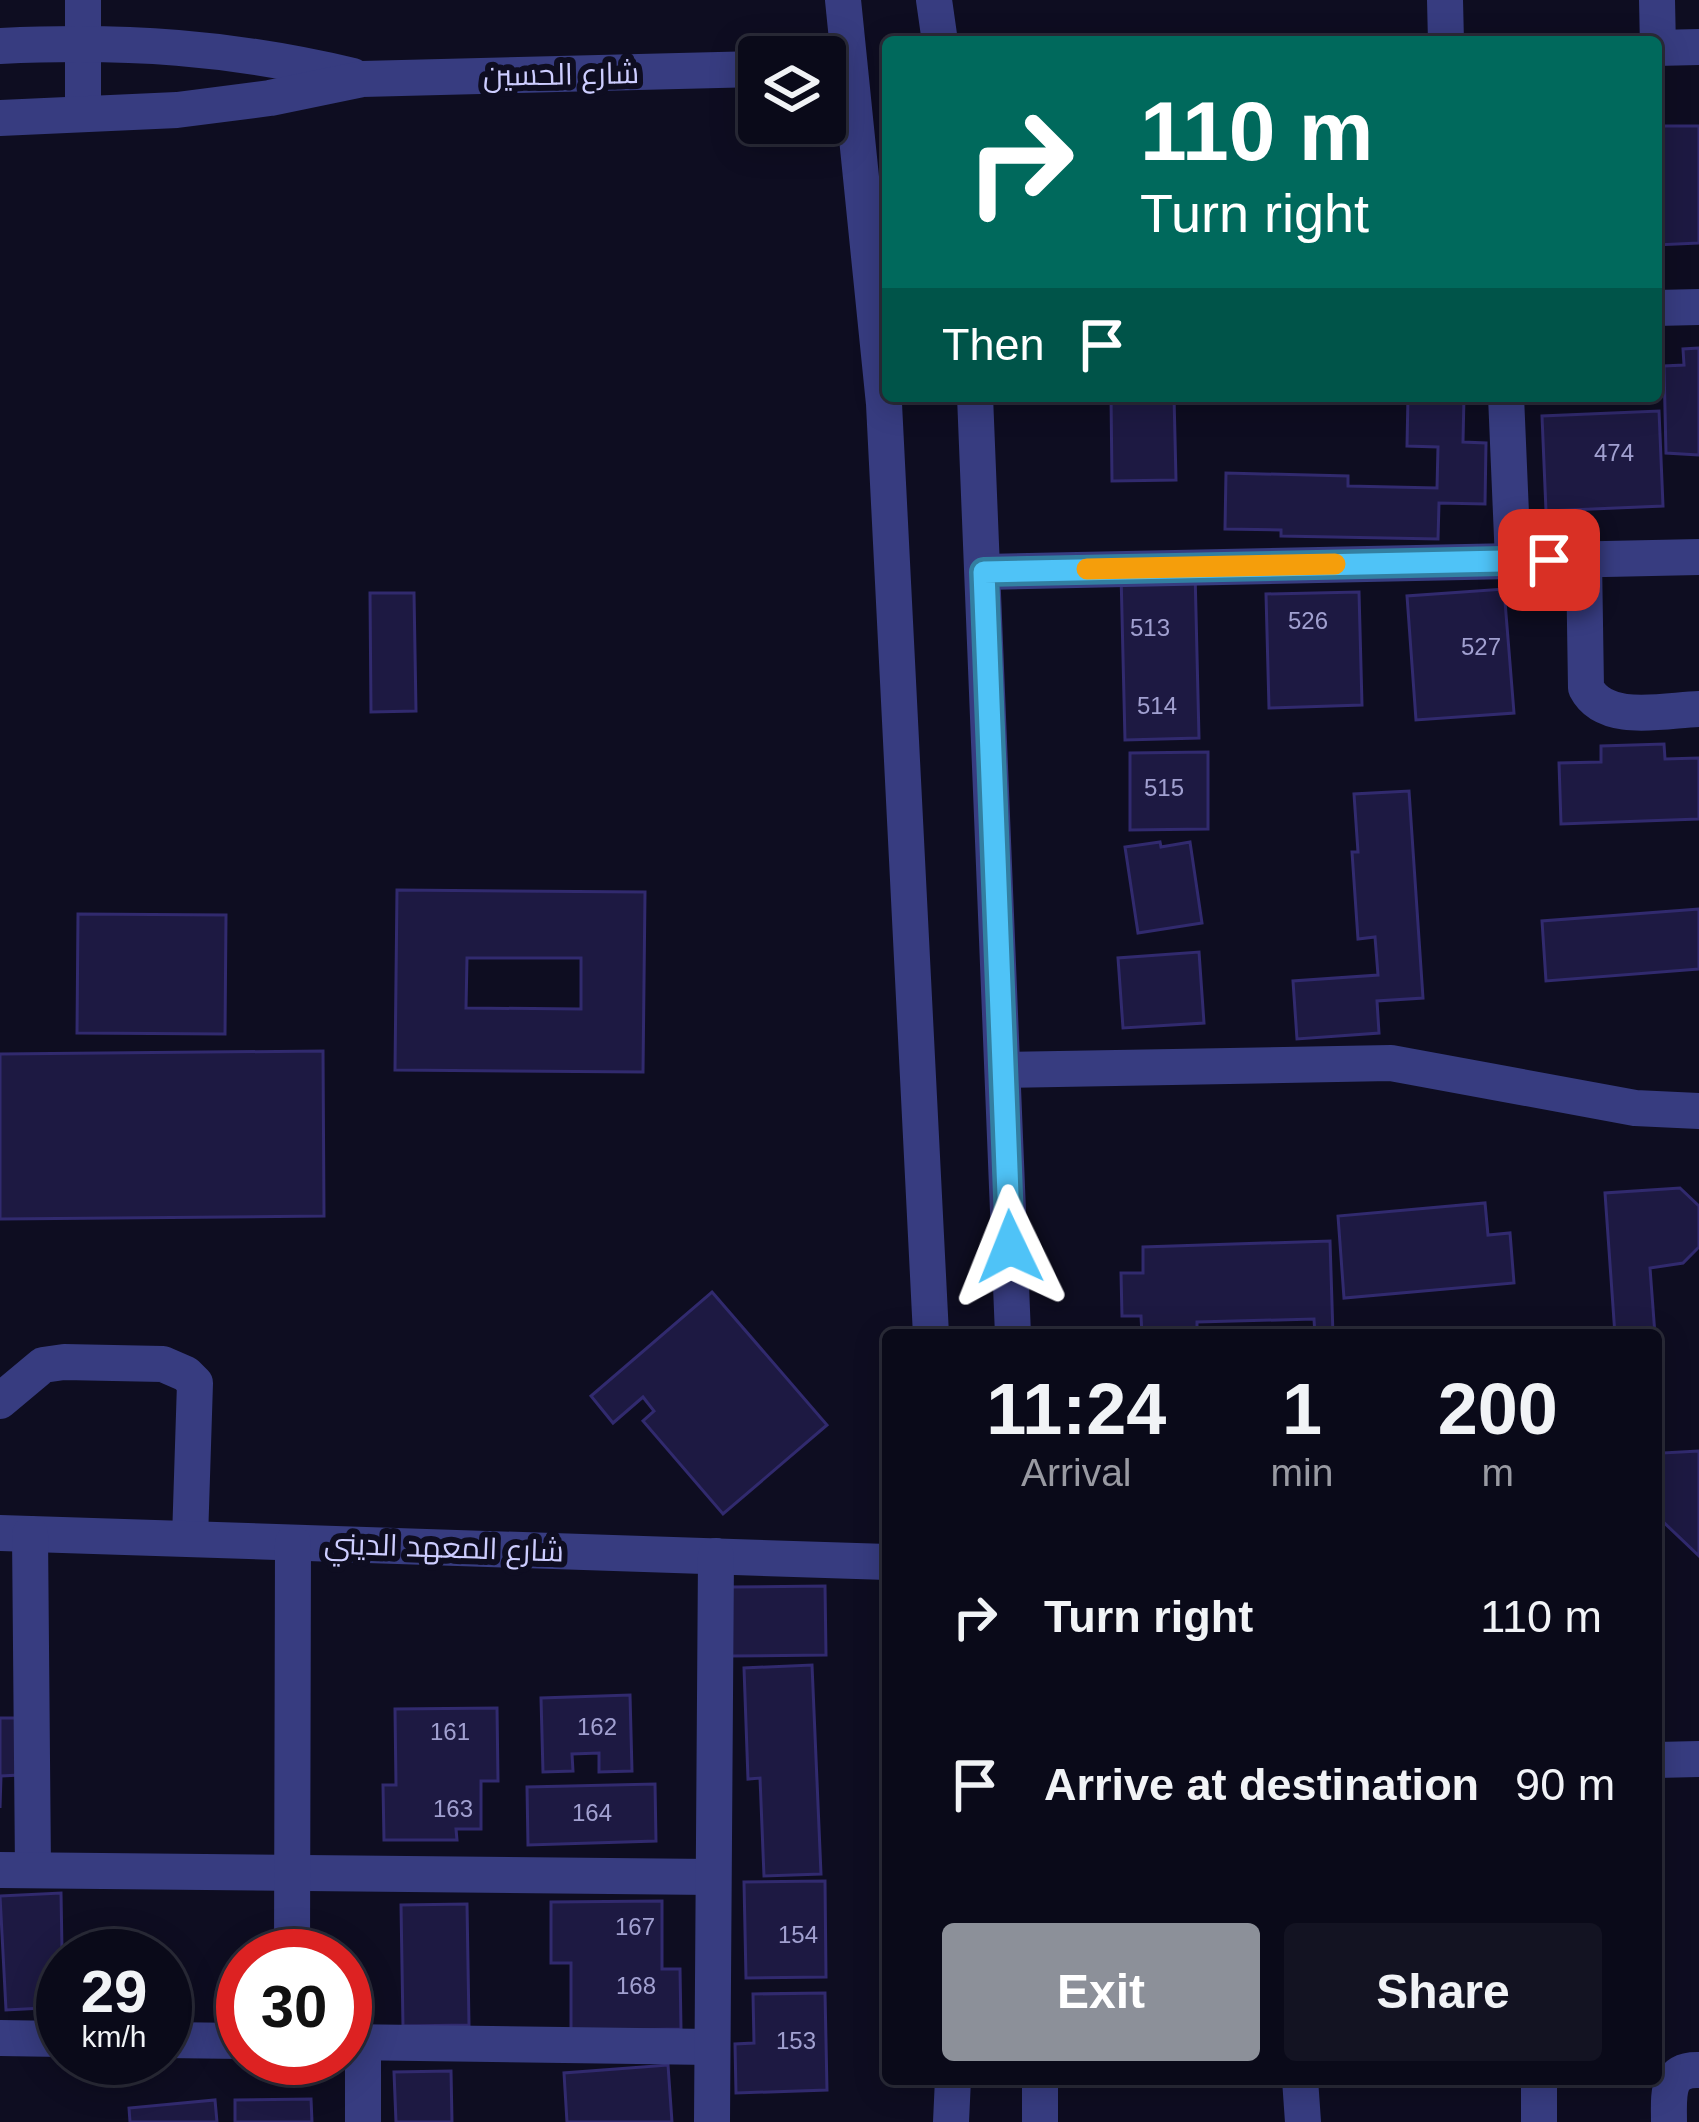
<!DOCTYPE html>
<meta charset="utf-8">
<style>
:root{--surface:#0a0a19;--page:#131322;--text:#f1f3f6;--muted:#999aa2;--line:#2a2b38;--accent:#8c9099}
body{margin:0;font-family:Helvetica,Cairo,sans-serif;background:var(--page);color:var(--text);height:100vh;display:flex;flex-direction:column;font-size:45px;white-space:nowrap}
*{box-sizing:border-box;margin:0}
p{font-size:39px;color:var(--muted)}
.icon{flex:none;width:66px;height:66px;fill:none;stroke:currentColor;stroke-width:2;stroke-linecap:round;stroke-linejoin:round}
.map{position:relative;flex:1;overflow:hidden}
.side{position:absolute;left:882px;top:1329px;width:780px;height:756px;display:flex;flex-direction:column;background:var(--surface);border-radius:12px;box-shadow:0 6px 30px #0003,0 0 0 3px var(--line)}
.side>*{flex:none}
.guide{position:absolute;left:882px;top:36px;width:780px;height:366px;border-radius:12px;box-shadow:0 6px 30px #0003,0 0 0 3px var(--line);background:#00695c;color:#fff;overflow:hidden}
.tools{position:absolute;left:738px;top:36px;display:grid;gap:24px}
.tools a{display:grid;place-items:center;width:108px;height:108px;border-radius:12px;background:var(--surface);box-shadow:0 6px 30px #0003,0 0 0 3px var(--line);font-size:60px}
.speed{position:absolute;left:36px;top:1929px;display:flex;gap:24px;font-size:60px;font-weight:700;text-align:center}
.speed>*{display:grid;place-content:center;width:156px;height:156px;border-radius:50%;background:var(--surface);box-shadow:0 6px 30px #0003,0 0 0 3px var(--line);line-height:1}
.speed small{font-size:30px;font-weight:400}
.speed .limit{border:18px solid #d22;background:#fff;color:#111}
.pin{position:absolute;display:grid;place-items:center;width:102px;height:102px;color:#fff;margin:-51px;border-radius:24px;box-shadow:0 6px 18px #0006}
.me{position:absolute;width:132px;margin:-66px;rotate:358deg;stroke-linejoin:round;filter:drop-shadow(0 0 9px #0008)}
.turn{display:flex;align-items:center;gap:42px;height:252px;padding:0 60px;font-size:54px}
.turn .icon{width:156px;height:156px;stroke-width:2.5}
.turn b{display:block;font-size:84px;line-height:102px}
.then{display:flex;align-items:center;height:114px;padding:0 60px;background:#0003;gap:24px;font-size:45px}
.eta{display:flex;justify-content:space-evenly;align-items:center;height:204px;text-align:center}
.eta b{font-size:72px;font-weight:700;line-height:84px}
.primary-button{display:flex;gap:24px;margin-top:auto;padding:24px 60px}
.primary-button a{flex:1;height:138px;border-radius:12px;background:var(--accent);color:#fff;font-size:48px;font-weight:700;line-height:138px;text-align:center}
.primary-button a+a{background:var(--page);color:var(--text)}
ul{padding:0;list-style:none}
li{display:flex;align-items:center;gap:36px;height:168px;padding:0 60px}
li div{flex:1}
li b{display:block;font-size:45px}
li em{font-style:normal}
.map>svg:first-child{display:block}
.building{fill:#1d1942;stroke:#312a6e;stroke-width:3;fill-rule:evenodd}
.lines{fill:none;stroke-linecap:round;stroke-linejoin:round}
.minor{stroke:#373c80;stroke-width:36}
.route-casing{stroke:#337fa1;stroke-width:30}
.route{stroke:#4fc3f7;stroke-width:21}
.slow{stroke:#f59e0b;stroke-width:21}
.labels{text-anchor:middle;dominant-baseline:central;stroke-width:12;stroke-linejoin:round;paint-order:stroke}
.number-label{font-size:24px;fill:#a1a0d0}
.street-label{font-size:30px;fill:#cdcdff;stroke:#0e0d21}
</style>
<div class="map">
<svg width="1699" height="2122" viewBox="0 0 1699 2122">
<rect width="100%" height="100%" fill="#0e0d21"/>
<g class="building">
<path d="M1656,126H1699V243L1656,245Z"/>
<path d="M1699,348V455L1666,453L1664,366L1684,365L1683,349Z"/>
<path d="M1111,396H1174L1176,480L1112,481Z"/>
<path d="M1408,396H1464L1463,442L1486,443L1485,504L1439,503L1438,539L1281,536V530L1225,529L1226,473L1348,476V486L1437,488L1438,447L1407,446Z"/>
<path d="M1659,411L1663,506L1546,511L1542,416Z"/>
<path d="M1195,571L1199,738L1125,740L1121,573Z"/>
<path d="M1504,589L1514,713L1416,720L1407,596Z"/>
<path d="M1359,592L1362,705L1269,708L1266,594Z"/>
<path d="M370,593H414L416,711L371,712Z"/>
<path d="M1664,744L1665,759L1699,758V819L1561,824L1559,763L1601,762V746Z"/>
<path d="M1208,752V829L1130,830V753Z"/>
<path d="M1409,791L1423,998L1377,1001L1379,1033L1297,1039L1293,981L1378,975L1375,937L1358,939L1352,852H1358L1354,794Z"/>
<path d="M1160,842L1161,847L1190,842L1202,923L1138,933L1125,847Z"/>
<path d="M397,890L645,892L643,1072L395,1070ZM467,958H581V1009L466,1008Z"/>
<path d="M1699,909V969L1546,981L1542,921Z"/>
<path d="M78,914L226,915L225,1034L77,1033Z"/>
<path d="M1199,952L1204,1023L1123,1028L1118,958Z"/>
<path d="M323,1051L324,1216L0,1219V1054Z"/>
<path d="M1680,1188L1699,1206V1247L1683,1263L1650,1268L1655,1335H1615L1605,1193Z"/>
<path d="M1485,1203L1488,1235L1510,1233L1514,1283L1344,1298L1338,1216Z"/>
<path d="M1330,1241L1333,1335H1315L1314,1319L1197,1322V1335H1142L1141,1316H1122L1121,1273H1143V1247Z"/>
<path d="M712,1292L827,1425L723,1514L643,1421L654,1411L643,1397L613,1423L591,1396Z"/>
<path d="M1656,1353L1663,1453L1699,1451V1556L1656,1515Z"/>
<path d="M825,1586L826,1655L731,1656V1587Z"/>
<path d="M812,1665L821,1874L764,1876L760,1778L748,1779L744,1668Z"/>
<path d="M630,1695L632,1771L599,1772V1753L572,1754L573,1771L543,1772L541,1698Z"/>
<path d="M497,1708L498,1781H481V1829H456L457,1840H384L383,1785H396L395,1709Z"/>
<path d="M0,1718H19L20,1775L1,1776L0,1808Z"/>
<path d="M655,1784L656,1841L528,1845L527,1787Z"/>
<path d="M825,1881L826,1977L746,1978L744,1882Z"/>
<path d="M61,1893L63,2007L6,2010L0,1896Z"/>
<path d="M662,1901V1969H680L681,2029L571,2031V1963H551V1902Z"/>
<path d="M467,1904L469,2025L403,2026L401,1905Z"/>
<path d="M825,1993L827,2090L736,2093L735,2044L754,2043L753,1994Z"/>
<path d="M668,2065L672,2122H567L564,2073Z"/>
<path d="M451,2071L452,2122H396L394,2072Z"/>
<path d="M311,2099L312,2122H235V2100Z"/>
<path d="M215,2100L217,2122H130L129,2108Z"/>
</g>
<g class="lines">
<g class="minor">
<path d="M83,0V114"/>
<path d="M843,0L884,404L931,1335"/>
<path d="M934,0L940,42"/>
<path d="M1445,0L1446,42"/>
<path d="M1657,0L1658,48"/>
<path d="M0,46C126,40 230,47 353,76"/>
<path d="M1656,48L1699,47"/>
<path d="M0,118L177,110L270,98L362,79L759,69"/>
<path d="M1656,308L1699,307"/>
<path d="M975,396L1013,1335"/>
<path d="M1506,396L1513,561"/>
<path d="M1584,560L1586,688C1605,725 1665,710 1699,709"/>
<path d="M984,572L1699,557"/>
<path d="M1003,1070L1391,1063L1635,1108L1699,1111"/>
<path d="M0,1401L43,1365L64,1362L163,1364L186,1374L195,1383L190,1539"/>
<path d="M0,1533L888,1562"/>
<path d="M30,1534L33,1870"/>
<path d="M1656,1760L1699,1759"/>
<path d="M0,1870L713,1877"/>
<path d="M292,1956L293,1543"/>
<path d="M0,2038L63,2039"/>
<path d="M165,2040L243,2041"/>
<path d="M345,2042L712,2047"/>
<path d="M363,2042V2122"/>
<path d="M1300,2079L1303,2122"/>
<path d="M712,2122L716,1556"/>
<path d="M951,2122L953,2079"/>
<path d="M1040,2122V2079"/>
<path d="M1539,2122V2079"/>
<path d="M1669,2122C1669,2096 1665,2069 1699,2070"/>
</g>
</g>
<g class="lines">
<g class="route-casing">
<path id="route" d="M1010,1247L984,572L1549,560"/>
</g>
<use href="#route" class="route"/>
<path class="slow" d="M1087,569L1335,564"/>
</g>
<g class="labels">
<g class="number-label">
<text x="1614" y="452">474</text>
<text x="1308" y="620">526</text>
<text x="1150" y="627">513</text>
<text x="1481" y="646">527</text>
<text x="1157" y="705">514</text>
<text x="1164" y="787">515</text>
<text x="597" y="1726">162</text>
<text x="450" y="1731">161</text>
<text x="453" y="1808">163</text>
<text x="592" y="1812">164</text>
<text x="635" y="1926">167</text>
<text x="798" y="1934">154</text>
<text x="636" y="1985">168</text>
<text x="796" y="2040">153</text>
</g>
<g class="street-label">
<text transform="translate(561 74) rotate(-1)">شارع الحسين</text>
<text transform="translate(444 1547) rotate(2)">شارع المعهد الديني</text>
</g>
</g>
</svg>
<div class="tools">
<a><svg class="icon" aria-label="layers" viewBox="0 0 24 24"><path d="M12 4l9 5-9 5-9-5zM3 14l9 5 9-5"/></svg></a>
</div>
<div class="speed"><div>29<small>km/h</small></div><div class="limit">30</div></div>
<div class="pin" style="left:1549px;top:560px;background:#d93025"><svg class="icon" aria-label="arrive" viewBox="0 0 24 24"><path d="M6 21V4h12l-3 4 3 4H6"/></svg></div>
<svg class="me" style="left:1010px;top:1247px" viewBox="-20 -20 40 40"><path d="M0-17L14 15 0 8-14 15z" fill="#4fc3f7" stroke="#fff" stroke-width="4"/></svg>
<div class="guide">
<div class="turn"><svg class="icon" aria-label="right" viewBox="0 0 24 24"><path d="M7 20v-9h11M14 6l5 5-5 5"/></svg><div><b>110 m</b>Turn right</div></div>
<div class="then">Then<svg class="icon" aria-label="arrive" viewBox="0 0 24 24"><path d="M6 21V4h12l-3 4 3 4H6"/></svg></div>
</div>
<section class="side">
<div class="eta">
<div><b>11:24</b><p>Arrival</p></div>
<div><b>1</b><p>min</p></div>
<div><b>200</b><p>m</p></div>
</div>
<ul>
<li><svg class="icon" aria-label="right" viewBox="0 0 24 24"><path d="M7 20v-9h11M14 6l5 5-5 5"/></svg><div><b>Turn right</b></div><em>110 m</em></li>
<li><svg class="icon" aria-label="arrive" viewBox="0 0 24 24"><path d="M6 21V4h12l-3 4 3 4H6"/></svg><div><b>Arrive at destination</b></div><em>90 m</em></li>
</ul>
<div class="primary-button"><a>Exit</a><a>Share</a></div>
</section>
</div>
